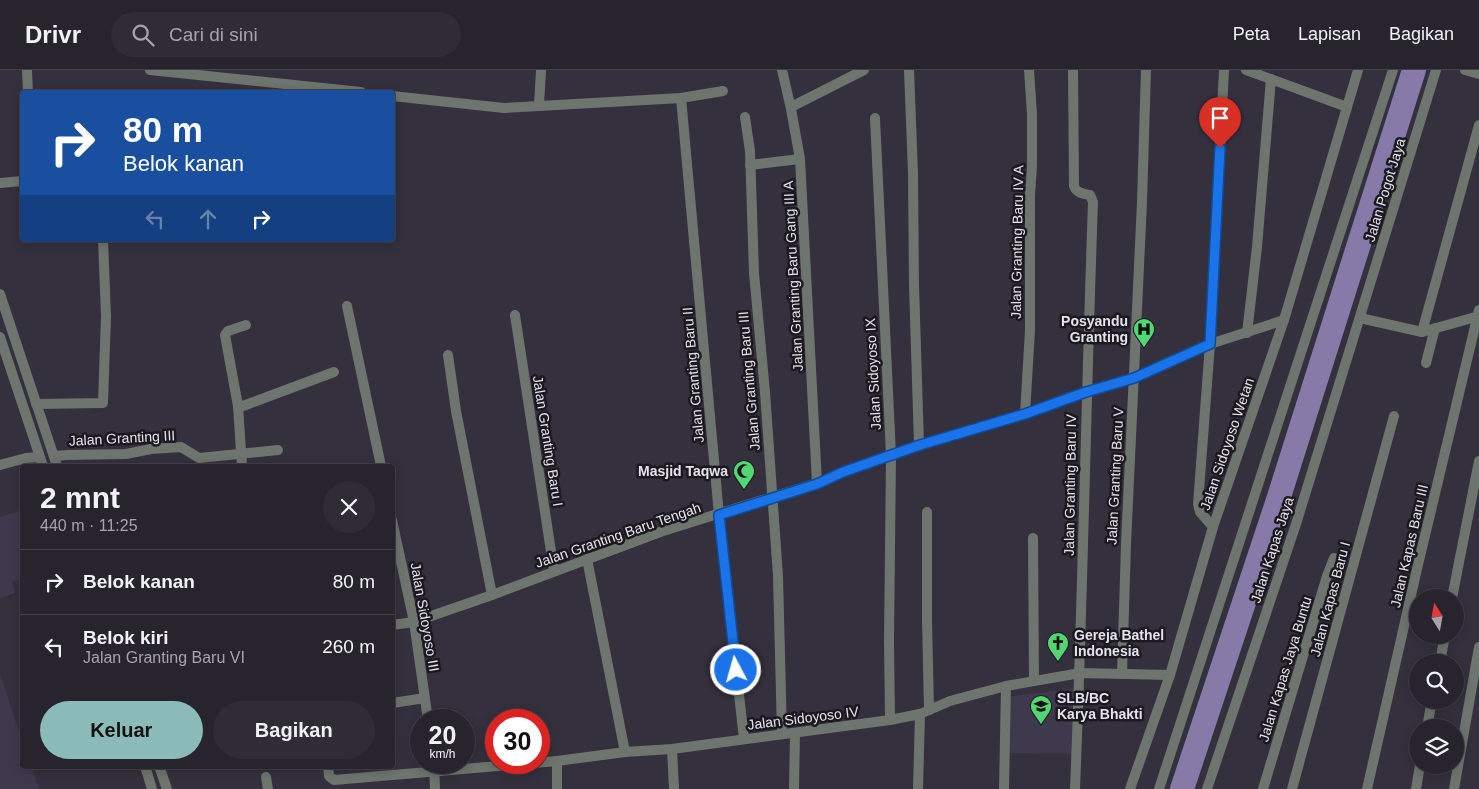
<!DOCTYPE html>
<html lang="id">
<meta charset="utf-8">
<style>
:root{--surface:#27242e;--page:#2f2c36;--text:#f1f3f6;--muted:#a4a4aa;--line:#43414a;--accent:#8bbbb9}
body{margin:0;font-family:Arial,sans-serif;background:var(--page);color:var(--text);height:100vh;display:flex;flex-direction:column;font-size:19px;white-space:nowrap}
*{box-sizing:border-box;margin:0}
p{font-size:16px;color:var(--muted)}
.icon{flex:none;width:28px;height:28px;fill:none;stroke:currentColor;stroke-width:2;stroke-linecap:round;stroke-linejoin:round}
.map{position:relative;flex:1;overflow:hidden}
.details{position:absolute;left:20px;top:394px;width:375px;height:305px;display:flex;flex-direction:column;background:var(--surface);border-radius:5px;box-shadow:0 2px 12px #0003,0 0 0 1px var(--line)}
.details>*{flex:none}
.hud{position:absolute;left:20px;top:20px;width:375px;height:152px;border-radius:5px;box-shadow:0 2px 12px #0003,0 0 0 1px var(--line);background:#1a4fa0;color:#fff;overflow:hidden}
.needle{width:32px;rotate:349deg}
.fabs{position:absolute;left:1409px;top:519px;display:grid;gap:10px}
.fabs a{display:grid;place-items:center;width:55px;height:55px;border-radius:50%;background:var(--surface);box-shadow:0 2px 12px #0003,0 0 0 1px var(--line);font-size:25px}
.speed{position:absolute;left:410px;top:639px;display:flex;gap:10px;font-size:25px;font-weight:700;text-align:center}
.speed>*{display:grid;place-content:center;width:65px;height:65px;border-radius:50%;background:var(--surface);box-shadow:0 2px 12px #0003,0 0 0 1px var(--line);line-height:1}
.speed small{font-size:12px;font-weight:400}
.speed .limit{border:8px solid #d22;background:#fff;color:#111}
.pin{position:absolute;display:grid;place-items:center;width:42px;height:42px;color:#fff;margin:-51px -21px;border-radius:50% 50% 50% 0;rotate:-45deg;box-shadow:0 0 5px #0007}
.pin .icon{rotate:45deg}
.me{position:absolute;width:55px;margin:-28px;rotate:354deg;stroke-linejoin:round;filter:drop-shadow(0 0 4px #0008)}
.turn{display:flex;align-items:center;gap:18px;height:105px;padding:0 20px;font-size:22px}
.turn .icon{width:65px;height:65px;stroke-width:2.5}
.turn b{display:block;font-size:35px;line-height:42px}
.lanes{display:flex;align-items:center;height:48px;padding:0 20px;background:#0003;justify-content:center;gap:25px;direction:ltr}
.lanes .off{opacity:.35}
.round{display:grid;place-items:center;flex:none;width:52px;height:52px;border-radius:26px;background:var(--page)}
.overview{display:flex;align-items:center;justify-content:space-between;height:85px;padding:0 20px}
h1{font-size:30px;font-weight:700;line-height:38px}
.primary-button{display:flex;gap:10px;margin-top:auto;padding:10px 20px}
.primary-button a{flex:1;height:58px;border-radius:30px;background:var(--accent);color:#111;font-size:20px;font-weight:700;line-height:58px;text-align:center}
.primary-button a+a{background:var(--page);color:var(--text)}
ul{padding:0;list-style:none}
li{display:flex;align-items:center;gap:15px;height:65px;padding:0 20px;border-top:1px solid var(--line)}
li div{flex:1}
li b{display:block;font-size:19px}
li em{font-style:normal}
header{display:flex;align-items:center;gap:30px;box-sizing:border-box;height:70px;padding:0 25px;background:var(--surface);border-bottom:1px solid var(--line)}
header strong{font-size:24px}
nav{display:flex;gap:28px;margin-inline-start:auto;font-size:18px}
.search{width:350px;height:45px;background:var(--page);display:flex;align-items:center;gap:12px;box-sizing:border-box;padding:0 18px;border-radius:28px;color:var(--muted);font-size:19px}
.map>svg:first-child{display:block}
.built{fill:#3e394c}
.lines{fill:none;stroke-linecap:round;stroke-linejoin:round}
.river{stroke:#8779a8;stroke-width:24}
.minor{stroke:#6e746e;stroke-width:10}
.route-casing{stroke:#114b97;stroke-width:12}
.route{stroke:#1a73e8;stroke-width:9}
.labels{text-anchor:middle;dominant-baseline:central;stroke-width:5;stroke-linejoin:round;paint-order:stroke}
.street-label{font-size:14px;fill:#e4e2eb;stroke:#1b191f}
.poi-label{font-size:14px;font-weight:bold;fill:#e4e2eb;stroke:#1b191f;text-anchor:end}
</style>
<header>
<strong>Drivr</strong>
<div class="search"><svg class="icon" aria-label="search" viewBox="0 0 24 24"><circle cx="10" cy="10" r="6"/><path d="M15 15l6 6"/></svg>Cari di sini</div>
<nav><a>Peta</a><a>Lapisan</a><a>Bagikan</a></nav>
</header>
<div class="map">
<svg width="1479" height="719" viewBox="0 0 1479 719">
<rect width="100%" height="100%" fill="#34303d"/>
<g class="built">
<path d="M22,440V509L12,512L15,523L0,528V447Z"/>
<path d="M0,604L22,670V696H31L39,719H0Z"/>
<path d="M1076,618L1074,684L1008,683L1007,627Z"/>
</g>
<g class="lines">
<path class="river" d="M1182,719L1278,430L1414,0"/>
<g class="minor">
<path d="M27,0L28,22"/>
<path d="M150,0L361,22"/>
<path d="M782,0L791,39L800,89L817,413"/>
<path d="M909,0L913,103L914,215L919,375"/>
<path d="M1073,0L1074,116C1076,123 1084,124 1090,125L1093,132C1086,327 1083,523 1075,719"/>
<path d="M1246,0L1347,37"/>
<path d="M1465,0L1479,4"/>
<path d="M392,26L504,38L681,28L723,21"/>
<path d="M681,28L719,445L744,669"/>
<path d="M539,35L541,0"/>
<path d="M791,37L864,0"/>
<path d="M745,47L750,81L754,203L765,322L778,506L782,664"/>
<path d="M875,48L891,385L889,571L890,650"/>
<path d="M750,95L800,89"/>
<path d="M0,113L22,111"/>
<path d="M0,224L57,396"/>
<path d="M347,236L381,396"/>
<path d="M515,245L554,501"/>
<path d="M1360,248L1422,262L1479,246"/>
<path d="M246,255L228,261L225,265L238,336H243L334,302"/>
<path d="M1422,262L1479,55"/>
<path d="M1247,263L1257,177L1271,9"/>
<path d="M0,267L43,396"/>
<path d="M448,285L456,341L492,525"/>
<path d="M1426,293L1435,258"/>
<path d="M36,334L103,333L106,246L103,170"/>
<path d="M238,336L242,396"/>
<path d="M1025,344L1030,260V125L1032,97V44L1029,0"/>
<path d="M54,386L68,385L126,384L151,379L181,377L199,388L278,380"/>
<path d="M0,395L26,388L39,387"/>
<path d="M927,442V550L929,640"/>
<path d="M392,450L414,552L428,650"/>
<path d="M1213,457L1200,442L1198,434L1210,274L1224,0"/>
<path d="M1033,468L1034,611"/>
<path d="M587,489L625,682"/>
<path d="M1452,528L1479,391"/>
<path d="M392,555L414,552L492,525L663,461L817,413L843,402L919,375L1025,344L1086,322L1134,308L1210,274L1284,250"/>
<path d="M1440,592L1445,565"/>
<path d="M1122,604L1126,474L1142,132L1146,0"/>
<path d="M392,633L425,628"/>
<path d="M1427,658L1432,630"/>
<path d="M672,679L674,719"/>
<path d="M434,692L435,719"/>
<path d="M145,696L152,719"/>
<path d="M159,696L167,719"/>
<path d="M328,696L329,706L334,710L557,691L625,682L672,679L890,650L920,644L950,631L1006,616L1080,603L1170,605"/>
<path d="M266,707L268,719"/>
<path d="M557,719V691"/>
<path d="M794,719L795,664"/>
<path d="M918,719L920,644"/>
<path d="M1004,719L1006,616"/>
<path d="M1130,719L1170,605L1213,457L1284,250L1358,0"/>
<path d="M1159,719L1393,0"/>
<path d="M1207,719L1296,454L1436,0"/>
<path d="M1263,719L1327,506L1334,488"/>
<path d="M1292,719L1394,346"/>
<path d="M1367,719L1417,499L1479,240"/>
<path d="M1416,719L1420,695"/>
<path d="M1454,719L1479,577"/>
</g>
</g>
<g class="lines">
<g class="route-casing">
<path id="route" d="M736,600L719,445L817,414L843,402L920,375L1025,344L1086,322L1134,308L1210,274L1220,78"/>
</g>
<use href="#route" class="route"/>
</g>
<defs>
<g id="hospital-pin" transform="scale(1.125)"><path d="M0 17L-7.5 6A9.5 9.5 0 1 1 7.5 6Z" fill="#51d674" stroke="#1b191f"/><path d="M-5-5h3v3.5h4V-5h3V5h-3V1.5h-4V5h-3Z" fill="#111"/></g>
<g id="mosque-pin" transform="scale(1.125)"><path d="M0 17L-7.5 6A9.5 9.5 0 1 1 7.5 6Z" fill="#51d674" stroke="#1b191f"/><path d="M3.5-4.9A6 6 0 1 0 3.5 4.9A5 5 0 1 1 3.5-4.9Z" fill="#111"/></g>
<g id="church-pin" transform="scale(1.125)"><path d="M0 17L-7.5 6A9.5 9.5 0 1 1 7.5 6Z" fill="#51d674" stroke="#1b191f"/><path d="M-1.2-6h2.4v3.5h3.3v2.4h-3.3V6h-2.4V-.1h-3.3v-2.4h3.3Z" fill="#111"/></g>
<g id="school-pin" transform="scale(1.125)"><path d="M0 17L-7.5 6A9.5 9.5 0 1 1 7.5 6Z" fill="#51d674" stroke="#1b191f"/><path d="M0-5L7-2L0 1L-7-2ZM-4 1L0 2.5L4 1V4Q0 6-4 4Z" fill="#111"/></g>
</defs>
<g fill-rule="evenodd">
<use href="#hospital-pin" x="1144" y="259"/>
<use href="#mosque-pin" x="744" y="401"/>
<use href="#church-pin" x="1058" y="573"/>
<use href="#school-pin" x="1041" y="636"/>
</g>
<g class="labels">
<g class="street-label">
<text transform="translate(1385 120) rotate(-73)">Jalan Pogot Jaya</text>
<text transform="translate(1017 172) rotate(-89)">Jalan Granting Baru IV A</text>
<text transform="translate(793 206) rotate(-93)">Jalan Granting Baru Gang III A</text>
<text transform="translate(873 304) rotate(-93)">Jalan Sidoyoso IX</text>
<text transform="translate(693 305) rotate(-95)">Jalan Granting Baru II</text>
<text transform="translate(749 311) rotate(-95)">Jalan Granting Baru III</text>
<text transform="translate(122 368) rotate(-3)">Jalan Granting III</text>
<text transform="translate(548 371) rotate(81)">Jalan Granting Baru I</text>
<text transform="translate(1227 374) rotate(-71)">Jalan Sidoyoso Wetan</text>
<text transform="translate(1115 406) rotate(-87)">Jalan Granting Baru V</text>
<text transform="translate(1070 415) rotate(-89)">Jalan Granting Baru IV</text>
<text transform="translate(618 465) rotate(-19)">Jalan Granting Baru Tengah</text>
<text transform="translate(1409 476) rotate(-77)">Jalan Kapas Baru III</text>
<text transform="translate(1272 480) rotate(-72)">Jalan Kapas Jaya</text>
<text transform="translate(1330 529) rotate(-75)">Jalan Kapas Baru I</text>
<text transform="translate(425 547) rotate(80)">Jalan Sidoyoso III</text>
<text transform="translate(1285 599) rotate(-73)">Jalan Kapas Jaya Buntu</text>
<text transform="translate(803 648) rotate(-7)">Jalan Sidoyoso IV</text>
</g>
<g class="poi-label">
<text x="1128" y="251">Posyandu<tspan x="1128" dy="16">Granting</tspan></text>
<text x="728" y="401">Masjid Taqwa</text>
<text x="1074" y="565" text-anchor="start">Gereja Bathel<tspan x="1074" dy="16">Indonesia</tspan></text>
<text x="1057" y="628" text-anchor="start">SLB/BC<tspan x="1057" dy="16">Karya Bhakti</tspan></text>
</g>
</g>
</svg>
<div class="fabs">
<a><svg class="needle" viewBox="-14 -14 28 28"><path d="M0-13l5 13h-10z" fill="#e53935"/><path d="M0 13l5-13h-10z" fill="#a4a4aa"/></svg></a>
<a><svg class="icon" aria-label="search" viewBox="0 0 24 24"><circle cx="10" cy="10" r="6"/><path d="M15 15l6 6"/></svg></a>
<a><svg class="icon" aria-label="layers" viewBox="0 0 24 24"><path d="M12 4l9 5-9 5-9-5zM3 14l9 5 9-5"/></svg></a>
</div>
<div class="speed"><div>20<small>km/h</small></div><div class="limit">30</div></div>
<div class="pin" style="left:1220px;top:78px;background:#d93025"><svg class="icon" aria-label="arrive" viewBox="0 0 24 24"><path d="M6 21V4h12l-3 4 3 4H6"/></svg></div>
<svg class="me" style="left:736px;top:600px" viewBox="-20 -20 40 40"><circle r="17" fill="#1a73e8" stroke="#fff" stroke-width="3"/><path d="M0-11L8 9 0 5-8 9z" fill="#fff"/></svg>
<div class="hud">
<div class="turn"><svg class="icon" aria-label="right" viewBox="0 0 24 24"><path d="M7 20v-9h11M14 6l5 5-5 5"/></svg><div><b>80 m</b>Belok kanan</div></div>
<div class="lanes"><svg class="icon off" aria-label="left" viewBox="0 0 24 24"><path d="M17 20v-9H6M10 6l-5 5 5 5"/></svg><svg class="icon off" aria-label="ahead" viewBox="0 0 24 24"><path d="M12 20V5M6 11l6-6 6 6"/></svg><svg class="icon" aria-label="right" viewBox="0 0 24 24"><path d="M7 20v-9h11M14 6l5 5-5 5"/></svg></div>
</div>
<section class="details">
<div class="overview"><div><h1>2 mnt</h1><p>440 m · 11:25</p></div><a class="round"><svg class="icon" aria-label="close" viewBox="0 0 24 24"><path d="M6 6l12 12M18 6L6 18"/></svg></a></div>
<ul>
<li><svg class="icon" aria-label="right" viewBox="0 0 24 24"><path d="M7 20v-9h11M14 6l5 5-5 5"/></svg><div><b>Belok kanan</b></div><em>80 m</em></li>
<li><svg class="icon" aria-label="left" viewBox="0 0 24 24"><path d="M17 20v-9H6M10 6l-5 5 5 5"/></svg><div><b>Belok kiri</b><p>Jalan Granting Baru VI</p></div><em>260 m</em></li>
</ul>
<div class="primary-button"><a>Keluar</a><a>Bagikan</a></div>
</section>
</div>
